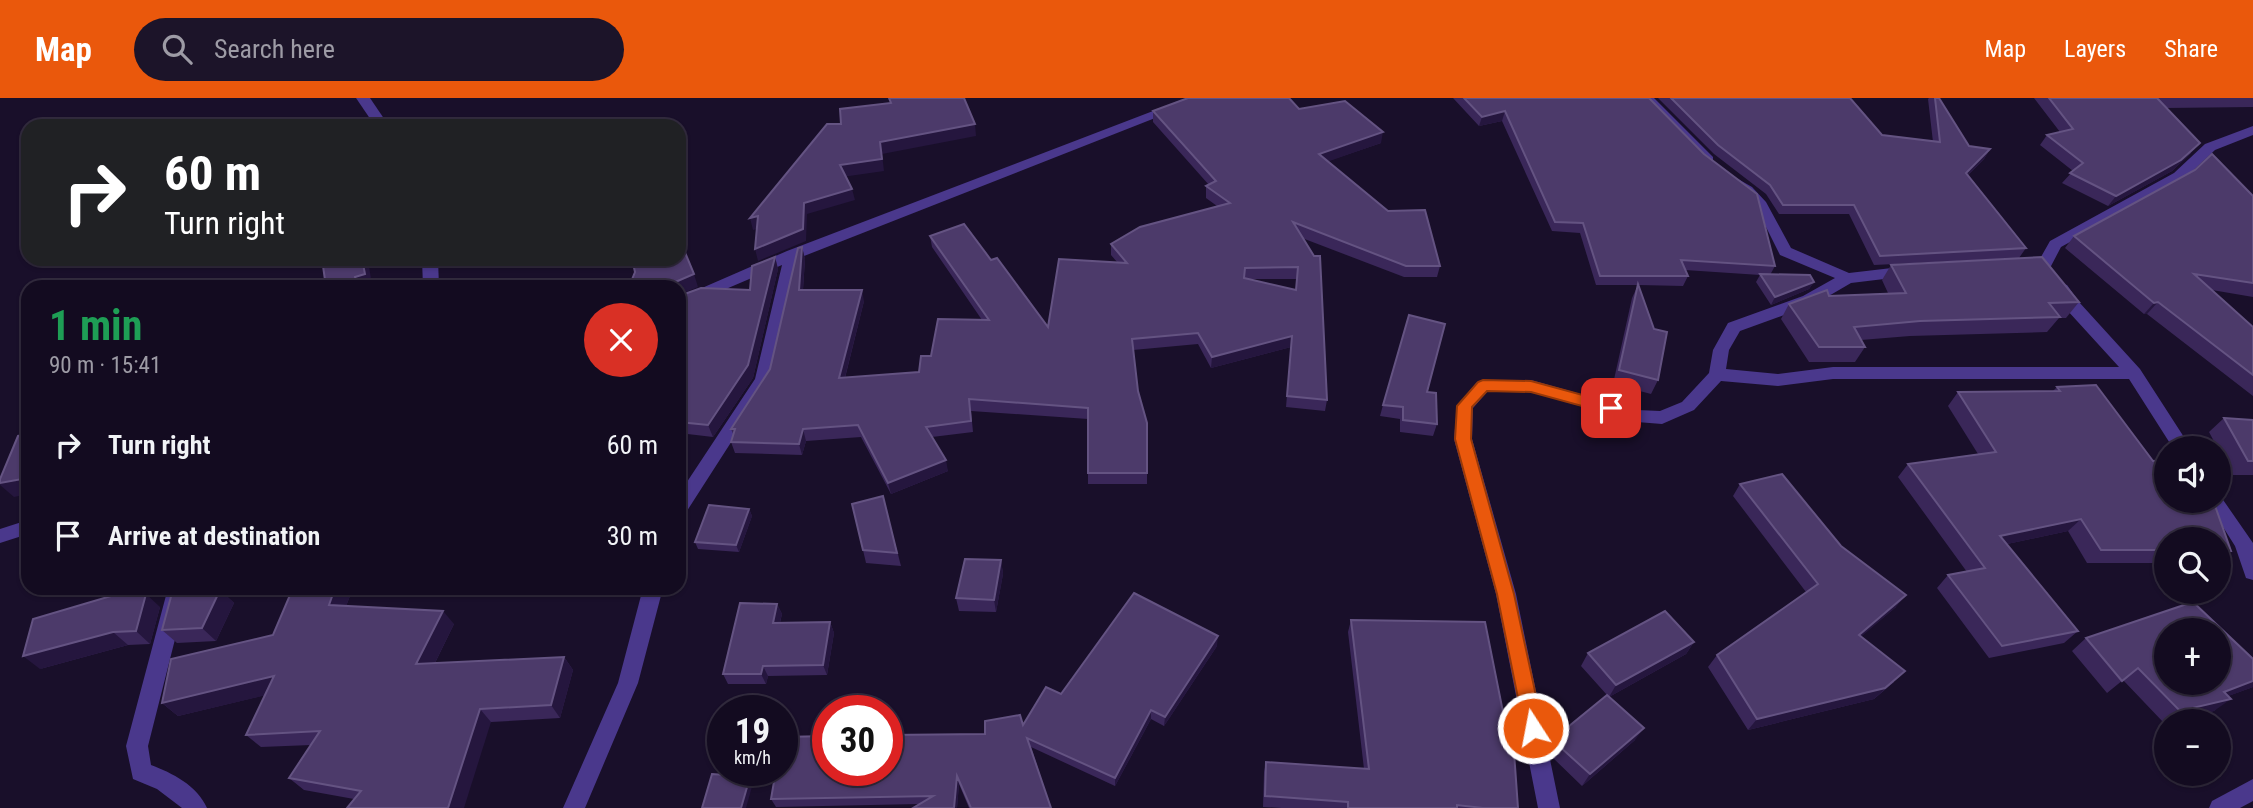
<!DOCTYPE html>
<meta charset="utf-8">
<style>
:root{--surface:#130b20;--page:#1c1429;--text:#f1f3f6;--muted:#9d9ba5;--line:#322b3e;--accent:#ea580c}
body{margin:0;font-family:"Roboto Condensed",sans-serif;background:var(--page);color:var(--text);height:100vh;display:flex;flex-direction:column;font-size:26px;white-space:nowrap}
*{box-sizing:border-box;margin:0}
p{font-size:23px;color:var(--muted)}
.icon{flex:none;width:38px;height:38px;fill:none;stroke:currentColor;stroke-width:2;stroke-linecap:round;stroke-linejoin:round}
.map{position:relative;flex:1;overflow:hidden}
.sheet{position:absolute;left:21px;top:182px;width:665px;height:315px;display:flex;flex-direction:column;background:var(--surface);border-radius:21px;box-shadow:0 2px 5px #0004,0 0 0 2px var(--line)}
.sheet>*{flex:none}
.guide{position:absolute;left:21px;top:21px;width:665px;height:147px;border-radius:21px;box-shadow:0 2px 5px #0004,0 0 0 2px var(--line);background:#202124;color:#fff;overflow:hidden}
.controls{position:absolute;left:2154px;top:338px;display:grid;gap:14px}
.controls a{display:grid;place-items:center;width:77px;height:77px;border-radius:50%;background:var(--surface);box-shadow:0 2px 5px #0004,0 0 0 2px var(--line);font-size:35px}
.speed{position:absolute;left:707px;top:597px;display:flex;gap:14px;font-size:35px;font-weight:700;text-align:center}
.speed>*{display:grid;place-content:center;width:91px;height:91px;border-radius:50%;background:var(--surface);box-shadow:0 2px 5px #0004,0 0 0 2px var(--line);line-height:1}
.speed small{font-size:18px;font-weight:400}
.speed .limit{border:10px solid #d22;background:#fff;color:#111}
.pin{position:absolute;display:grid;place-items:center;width:60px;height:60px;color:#fff;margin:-30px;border-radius:14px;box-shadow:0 4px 10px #0006}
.me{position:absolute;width:77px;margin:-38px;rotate:349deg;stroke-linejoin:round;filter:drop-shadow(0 0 5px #0008)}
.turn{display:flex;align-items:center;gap:24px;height:147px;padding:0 28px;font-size:32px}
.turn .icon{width:91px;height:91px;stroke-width:2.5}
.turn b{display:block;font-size:49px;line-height:60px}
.round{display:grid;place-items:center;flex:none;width:74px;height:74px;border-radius:37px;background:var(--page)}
.overview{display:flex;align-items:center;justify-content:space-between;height:119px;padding:0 28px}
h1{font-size:42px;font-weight:700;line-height:52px;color:#1e9e55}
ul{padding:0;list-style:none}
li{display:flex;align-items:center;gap:21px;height:91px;padding:0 28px}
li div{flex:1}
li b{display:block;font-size:26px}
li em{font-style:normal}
header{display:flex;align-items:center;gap:42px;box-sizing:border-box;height:98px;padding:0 35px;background:var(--accent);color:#fff}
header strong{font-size:33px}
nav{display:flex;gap:38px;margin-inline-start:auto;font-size:24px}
.search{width:490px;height:63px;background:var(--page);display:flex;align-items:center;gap:18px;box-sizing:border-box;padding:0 24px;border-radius:38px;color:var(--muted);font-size:26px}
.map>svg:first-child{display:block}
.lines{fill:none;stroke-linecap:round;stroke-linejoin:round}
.street{fill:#4a388c;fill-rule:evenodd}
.wall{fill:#3a2759;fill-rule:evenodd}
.shaded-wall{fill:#25163e}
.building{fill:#4c3a6a;stroke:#645382;stroke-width:2;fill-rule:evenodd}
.route{fill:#ea580c;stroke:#983908;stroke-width:2}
</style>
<header>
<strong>Map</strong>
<div class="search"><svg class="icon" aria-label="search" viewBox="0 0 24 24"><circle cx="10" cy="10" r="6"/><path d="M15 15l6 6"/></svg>Search here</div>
<nav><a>Map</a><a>Layers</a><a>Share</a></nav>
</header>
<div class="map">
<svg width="2253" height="710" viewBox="0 0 2253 710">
<rect width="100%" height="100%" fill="#190f2a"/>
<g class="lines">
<g class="street">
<path d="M356,0H370L389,28H375Z"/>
<path d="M1187,0H1206L799,160L771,282L685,416L679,418V396L755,281L782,167L679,211V200L787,153Z"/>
<path d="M1640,0H1654L1713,59V65H1703Z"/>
<path d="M2253,28V37L2215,52L2184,81L2061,149L2050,170H2040L2037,166L2050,143L2174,75L2205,46Z"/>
<path d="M1738,81L1752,89L1766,104L1791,150L1849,175L1909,168L1917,173L1909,178L1851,185L1815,206L1740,233L1729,252L1726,271L1778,276L1833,269H2119L2067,212L2054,191L2062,186L2067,187L2079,204L2140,271L2191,350H2173L2129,281H1833L1778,288L1721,283L1694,312L1662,326L1637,324L1531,294H1487L1473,310L1472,341L1516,496L1560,710H1538L1496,496L1454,341L1457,308L1477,284L1531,282L1637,312L1660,313L1682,304L1709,275L1713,252L1728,225L1803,198L1835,180L1780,157L1760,117L1731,85Z"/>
<path d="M422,161H438L439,189H423Z"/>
<path d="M2219,396L2253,445V482L2246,480L2235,448L2206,402H2219Z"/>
<path d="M28,422V436L0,445V431Z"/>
<path d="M168,490H188L148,648L151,667C172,675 197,687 207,710H182L157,691L133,681L126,648Z"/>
<path d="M643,490H663L638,585L585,710H563L618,585Z"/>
<path d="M2253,681V703L2240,710H2209L2212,703Z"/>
</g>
</g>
<g class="wall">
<path d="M1453,0H1649L1775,168L1770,177L1814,184L1809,191L1771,207L1756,184L1760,177L1685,172L1688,178L1683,188L1639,187L1658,282L1651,296L1613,286L1632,200L1638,187H1596L1580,135L1552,133L1502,23L1479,28Z"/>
<path d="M1658,0H1850L1882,37L1933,44L1928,1L1929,0H1939L1969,48L1990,51L1984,61L1968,77L2026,150L2019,160L1874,167L1849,116H1779L1766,96L1714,56Z"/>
<path d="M2034,0H2253V9L2166,10L2191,55L2172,73L2108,108L2062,85L2073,73L2040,47L2047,37L2060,34Z"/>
<path d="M1299,11L1381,45L1328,63L1440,168L1437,179H1404L1302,140L1327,302L1325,313L1286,309L1291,249L1211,270L1198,246L1133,252L1138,293L1147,325V386H1088V321L971,313L973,334L932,339L948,373L891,396L861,339L806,343L802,357L735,355L731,344L733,336L731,331L770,271L802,149L805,161L803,192L864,203L845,280L919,274L931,258L982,222L932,149L930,138L991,162L1048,229L1117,164L1111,157V146L1217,108L1206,100V88L1209,87L1153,24V13ZM1246,181H1297L1296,192Z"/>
<path d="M2253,98V199L2212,192L2253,229V298L2147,216H2144L2065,150L2074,138Z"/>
<path d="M775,159L778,171L753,280L713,339L679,335V198L750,192Z"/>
<path d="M1891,167L2079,204L2066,220H2059L2047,234L1910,238L1861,242L1865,249L1855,264H1809L1781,221L1789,206L1829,198L1888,195L1882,182Z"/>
<path d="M2057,289L2153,363L2231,453L2219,463V441H2166V465H2087L2068,433L2007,446L2078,533L2064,545L1989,560L1937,490L1948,477L1967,474L1898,379L1908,366L1978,356L1948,308L1958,294L2053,293Z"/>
<path d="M1427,294L1437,326L1433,338L1400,334V321L1380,318L1383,307Z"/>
<path d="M2224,320L2253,322V377H2232L2209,334Z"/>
<path d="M1740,386L1841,448L1896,509L1861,538L1894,584L1874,601L1748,632L1708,569L1717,557L1806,494L1733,398Z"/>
<path d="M883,398L901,468L866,465L863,452Z"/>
<path d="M749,411L752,418L739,454L698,451L695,444Z"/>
<path d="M1001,462L1003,476L996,514L959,513L956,500Z"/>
<path d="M220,492L234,505L216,543L177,545L162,532Z"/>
<path d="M350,498L346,508L454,526L435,565L564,559L573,572L560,620L491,624L354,701L304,692L289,680L311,647L261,649L246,637L265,597L178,618L162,605L273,537Z"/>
<path d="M777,506L782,516L780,525L830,524L834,535L827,577L768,578L766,586H728L723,576Z"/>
<path d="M160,509L150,546L128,547L40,571Z"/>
<path d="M1351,522L1518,710H1282L1263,709L1264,674L1266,664L1364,671L1348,534Z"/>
<path d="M2086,540L2253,561V589L2228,598L2214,613L2166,623L2164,625L2123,582L2107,595L2072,553Z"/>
<path d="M1694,544L1686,556L1609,599L1635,642L1582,688L1552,659L1550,650L1557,638L1607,597L1581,568L1588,555Z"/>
<path d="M1217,548L1164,628L1151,621L1115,688L1031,649L1051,710H969L959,686L957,710H913L919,706L776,709L771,701L985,636L1023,627L1061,596Z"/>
</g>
<g class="shaded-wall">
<path d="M1505,13L1502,23L1479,28L1482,19Z"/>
<path d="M975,26L976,38L882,56L884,73L842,79L840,67L880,44Z"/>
<path d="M1383,34L1381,45L1318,67L1319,56Z"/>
<path d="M2200,45L2191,55L2172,73L2108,108L2116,98Z"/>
<path d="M1990,51L1984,61L1960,84L1966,75Z"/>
<path d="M852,91L855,102L807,116L806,143L758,163L755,151L804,105Z"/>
<path d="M758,118L761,130L753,132L750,120Z"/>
<path d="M802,149L805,161L802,203L799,192Z"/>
<path d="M775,159L778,171L753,280L713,339L708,327Z"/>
<path d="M362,161H368L372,188L367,189H357L355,179Z"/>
<path d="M694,176L698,189L679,197V189H673V185Z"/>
<path d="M1814,184L1809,191L1771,207L1775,199Z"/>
<path d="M862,192L864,203L842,291L839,280Z"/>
<path d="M2158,204L2147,216H2144L2154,205Z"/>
<path d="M1292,238L1291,249L1211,270L1212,259Z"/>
<path d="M803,331L806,343L802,357L799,346Z"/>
<path d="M946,362L948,373L891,396L888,385Z"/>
<path d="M28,380V396L14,399L0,387V385Z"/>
<path d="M749,411L752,418L739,454L736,447Z"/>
<path d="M2081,421L2068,433L1988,450L2000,438Z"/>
<path d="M1001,462L1003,476L996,514L994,502Z"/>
<path d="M335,490H343L350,498L341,521L329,507Z"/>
<path d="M220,492L234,505L216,543L202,530Z"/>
<path d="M146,496L160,509L150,546L136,533Z"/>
<path d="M1906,497L1896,509L1849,549L1859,537Z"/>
<path d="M777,506L782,516L777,535L773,525Z"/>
<path d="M443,513L454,526L428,579L416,566Z"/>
<path d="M830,524L834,535L827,577L823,567Z"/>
<path d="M113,534L128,547L40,571L23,558Z"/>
<path d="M1218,538L1217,548L1164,628L1165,619Z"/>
<path d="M1694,544L1686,556L1609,599L1616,587Z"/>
<path d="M564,559L573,572L560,620L551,607Z"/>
<path d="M763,568L768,578L766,586L761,576Z"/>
<path d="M1905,573L1874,601L1748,632L1757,621Z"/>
<path d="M274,578L288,592L178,618L162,605Z"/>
<path d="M2253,583V589L2207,606L2224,594Z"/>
<path d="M2231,601L2214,613L2166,623L2164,625L2180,613Z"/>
<path d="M480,611L491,624L464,710H448Z"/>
<path d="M1151,612V621L1115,688V680Z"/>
<path d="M1644,630L1635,642L1582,688L1590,676Z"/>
<path d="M957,678L959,686L957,710H954Z"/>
<path d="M750,679L753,685L746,710H741Z"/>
</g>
<g class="building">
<path d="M889,0H964L975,26L880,44L882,61L840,67L852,91L804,105L803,131L755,151L758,118L750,120L827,26H841L840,11L891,5Z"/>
<path d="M1188,0H1289L1299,11L1345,3L1383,34L1319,56L1388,113L1425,112L1440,168H1406L1293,124L1314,158H1320L1327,302L1287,298L1292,238L1212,259L1198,235L1132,241L1138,293L1147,325V375H1088V310L969,301L971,323L926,329L946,362L888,385L858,327L803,331L799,346L731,344L735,331H731L770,271L798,150L802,149L799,192H862L839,280L919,274L921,258H931L938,221L989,222L930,138L964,126L991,162L997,160L1048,229L1059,161L1127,165L1111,146L1140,129L1230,105L1206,88L1216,83L1153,13ZM1298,169L1296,192L1244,180L1245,170Z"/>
<path d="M1464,0H1649L1704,56L1757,96L1775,168L1681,162L1688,178H1600L1583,125L1555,124L1505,13L1482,19Z"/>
<path d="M1671,0H1850L1882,37L1940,44L1935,0H1939L1969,48L1990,51L1966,75L2026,150L1880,158L1854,107H1783L1770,87L1718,47Z"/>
<path d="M2049,0H2157L2200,45L2181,62L2116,98L2070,75L2083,65L2047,37L2073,31Z"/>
<path d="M2212,56L2253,98V185L2194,176L2253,229V277L2158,204L2154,205L2074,138L2195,72Z"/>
<path d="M679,140L694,176L673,185V189H629L635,174L632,161H679Z"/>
<path d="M775,159L748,267L708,327L679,324V198L701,190L750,192L752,168Z"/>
<path d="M2042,159L2079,204L2049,205L2060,219L1920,223L1854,229L1865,249H1819L1789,206L1827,192L1829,198L1906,195L1891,167Z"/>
<path d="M322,161H362L365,176L355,179L357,189H326Z"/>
<path d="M1760,176L1810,177L1814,184L1775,199Z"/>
<path d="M1638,186L1654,231L1667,234L1658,282L1619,272Z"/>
<path d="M1409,217L1445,226L1427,294L1436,295L1437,326L1403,322V309L1383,307Z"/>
<path d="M2096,287L2153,363L2166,362V402H2213L2231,453H2219V441H2166V452H2101L2081,421L2000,438L2078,533L2002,548L1948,477L1985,470L1908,366L1996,354L1958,294L2060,293L2057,289Z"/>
<path d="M2224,320L2253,322V363H2248Z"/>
<path d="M28,336V380L0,385V381L18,338Z"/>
<path d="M1782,376L1841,448L1906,497L1859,537L1905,573L1885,590L1757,621L1717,557L1818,486L1740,386Z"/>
<path d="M883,398L897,455L863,452L852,406Z"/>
<path d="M709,407L749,411L736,447L695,444Z"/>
<path d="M965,461L1001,462L994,502L956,500Z"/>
<path d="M293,490H335L329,507L443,513L416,566L564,559L551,607L480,611L448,710H347L361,693L289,680L320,633L246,637L274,578L162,605L171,561L273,537Z"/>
<path d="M220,492L202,530L162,532L172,495Z"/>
<path d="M1134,495L1218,538L1165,619L1151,612L1115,680L1027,640L1051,710H971L957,678L954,710H913L933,698L771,701L776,672H782V639L828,638V672H887V637L985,636V623L1020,617L1023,627L1046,589L1061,596Z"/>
<path d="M146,496L136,533L113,534L23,558L33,521L111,498Z"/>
<path d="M2193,504L2253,561V583L2224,594L2231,601L2180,613L2138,570L2122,583L2086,540ZM2166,532H2219V584H2166Z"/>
<path d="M740,505L777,506L773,525L830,524L823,567L763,568L761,576H723Z"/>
<path d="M1665,513L1694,544L1616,587L1588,555Z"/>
<path d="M1351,522L1485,524L1508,639L1513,640L1518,710H1483L1457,707V710H1348V704L1265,698L1266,664L1369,671Z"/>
<path d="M1607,597L1644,630L1590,676L1559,648L1557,638Z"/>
<path d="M712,676L750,679L741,710H702Z"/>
</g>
<path class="route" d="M1483,282L1531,283L1616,306L1618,310L1611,316L1531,294L1487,293L1472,309L1471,341L1514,496L1543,630L1540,636L1533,638L1527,636L1524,630L1497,496L1455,341L1457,308L1478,284Z"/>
</svg>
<div class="controls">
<a><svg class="icon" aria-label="sound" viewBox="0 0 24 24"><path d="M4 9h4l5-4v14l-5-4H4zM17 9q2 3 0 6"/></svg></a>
<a><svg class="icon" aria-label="search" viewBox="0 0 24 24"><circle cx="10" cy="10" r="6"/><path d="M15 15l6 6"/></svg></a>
<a>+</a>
<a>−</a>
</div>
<div class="speed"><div>19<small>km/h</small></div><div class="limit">30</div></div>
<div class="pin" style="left:1611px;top:310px;background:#d93025"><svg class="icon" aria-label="arrive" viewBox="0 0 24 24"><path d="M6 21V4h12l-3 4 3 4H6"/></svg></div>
<svg class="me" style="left:1533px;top:630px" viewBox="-20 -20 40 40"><circle r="17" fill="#ea580c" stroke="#fff" stroke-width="3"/><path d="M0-11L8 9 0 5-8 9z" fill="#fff"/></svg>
<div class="guide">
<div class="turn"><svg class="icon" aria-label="right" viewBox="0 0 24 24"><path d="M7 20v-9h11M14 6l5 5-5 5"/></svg><div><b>60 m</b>Turn right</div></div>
</div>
<section class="sheet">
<div class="overview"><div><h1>1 min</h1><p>90 m · 15:41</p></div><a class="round" style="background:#d93025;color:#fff"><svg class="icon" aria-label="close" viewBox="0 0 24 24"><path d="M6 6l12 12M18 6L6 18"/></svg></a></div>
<ul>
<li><svg class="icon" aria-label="right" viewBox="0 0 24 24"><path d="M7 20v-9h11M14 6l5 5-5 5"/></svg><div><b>Turn right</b></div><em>60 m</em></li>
<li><svg class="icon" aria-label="arrive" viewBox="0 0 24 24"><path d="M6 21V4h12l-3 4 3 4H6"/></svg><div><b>Arrive at destination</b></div><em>30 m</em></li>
</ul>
</section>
</div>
